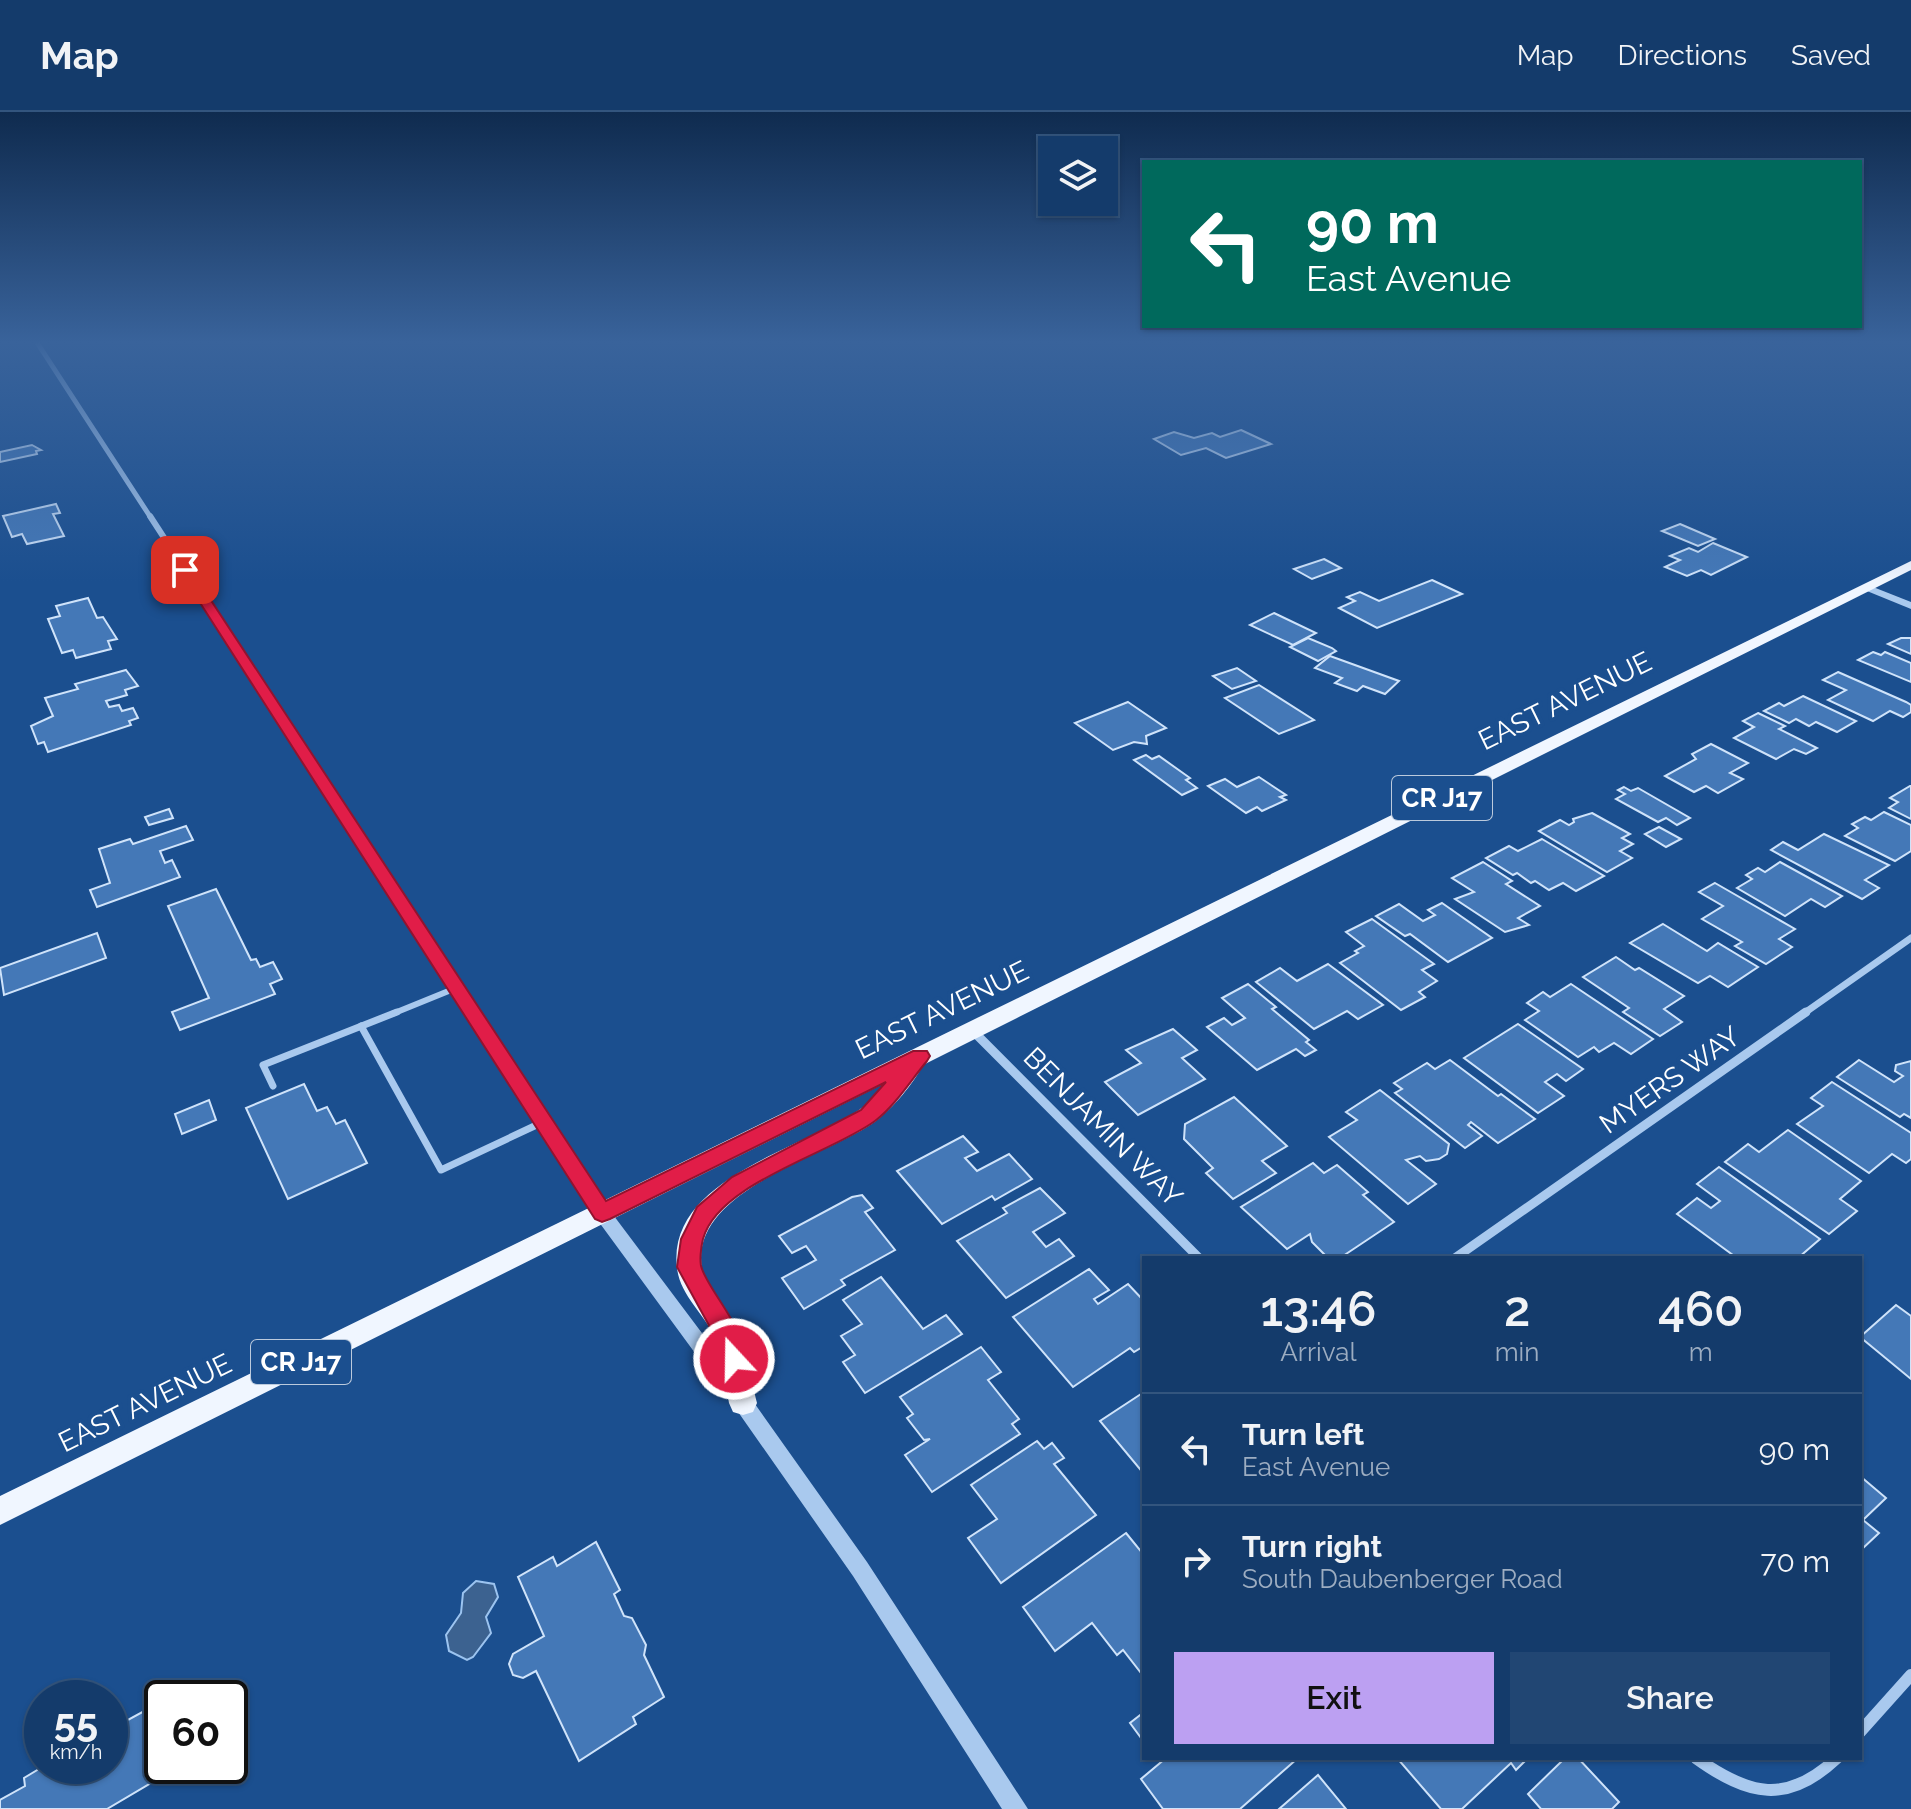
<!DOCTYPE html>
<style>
:root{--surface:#143b6b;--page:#214673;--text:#f1f3f6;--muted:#9dadc1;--line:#33557e;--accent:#bca0f2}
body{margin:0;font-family:Raleway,sans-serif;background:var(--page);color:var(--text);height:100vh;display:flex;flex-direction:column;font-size:30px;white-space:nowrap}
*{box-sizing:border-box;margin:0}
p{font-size:26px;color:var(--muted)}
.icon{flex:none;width:44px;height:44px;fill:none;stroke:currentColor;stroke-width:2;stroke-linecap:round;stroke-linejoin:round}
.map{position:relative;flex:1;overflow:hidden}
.details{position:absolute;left:1142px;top:1144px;width:720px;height:504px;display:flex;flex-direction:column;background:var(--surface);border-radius:0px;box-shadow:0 2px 6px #0004,0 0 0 2px var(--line)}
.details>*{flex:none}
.guide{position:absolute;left:1142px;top:48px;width:720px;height:168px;border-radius:0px;box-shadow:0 2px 6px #0004,0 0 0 2px var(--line);background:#00695c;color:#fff;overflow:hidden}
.fabs{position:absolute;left:1038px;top:24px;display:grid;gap:16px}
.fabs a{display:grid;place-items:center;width:80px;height:80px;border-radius:0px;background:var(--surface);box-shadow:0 2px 6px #0004,0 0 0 2px var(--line);font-size:40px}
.speed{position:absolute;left:24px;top:1568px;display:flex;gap:16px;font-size:40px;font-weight:700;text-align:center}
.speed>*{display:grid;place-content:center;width:104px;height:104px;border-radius:50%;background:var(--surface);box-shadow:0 2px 6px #0004,0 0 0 2px var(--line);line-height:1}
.speed small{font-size:20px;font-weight:400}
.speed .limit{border:4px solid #111;border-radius:12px;background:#fff;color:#111}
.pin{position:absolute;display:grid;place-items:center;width:68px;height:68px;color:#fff;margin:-34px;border-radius:16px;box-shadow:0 4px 12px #0006}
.me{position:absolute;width:88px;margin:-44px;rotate:339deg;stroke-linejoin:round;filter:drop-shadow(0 0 6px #0008)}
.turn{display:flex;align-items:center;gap:28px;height:168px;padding:0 32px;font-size:36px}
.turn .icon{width:104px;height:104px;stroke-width:2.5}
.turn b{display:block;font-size:56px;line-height:68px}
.eta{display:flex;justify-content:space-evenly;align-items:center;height:136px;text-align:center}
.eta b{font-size:48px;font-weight:600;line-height:56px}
.action{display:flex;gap:16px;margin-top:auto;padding:16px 32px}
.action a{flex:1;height:92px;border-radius:0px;background:var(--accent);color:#111;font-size:32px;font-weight:600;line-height:92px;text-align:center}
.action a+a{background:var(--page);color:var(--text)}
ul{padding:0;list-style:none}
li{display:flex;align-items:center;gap:24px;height:112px;padding:0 32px;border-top:2px solid var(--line)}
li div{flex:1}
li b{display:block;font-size:30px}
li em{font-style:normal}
header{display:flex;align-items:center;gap:48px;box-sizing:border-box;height:112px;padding:0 40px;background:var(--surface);border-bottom:2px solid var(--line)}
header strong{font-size:38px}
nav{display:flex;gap:44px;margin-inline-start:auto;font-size:28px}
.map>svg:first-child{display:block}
.water{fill:#3c6290;stroke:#9cc4f0;stroke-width:2}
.building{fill:#4478b7;stroke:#cfe3fa;stroke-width:2}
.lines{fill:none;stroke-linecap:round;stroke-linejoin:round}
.service-far1{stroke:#a9c9ee;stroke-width:6}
.service{stroke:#a9c9ee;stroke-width:7}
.minor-far4{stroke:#a9c9ee;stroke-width:5}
.minor-far3{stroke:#a9c9ee;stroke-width:6}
.minor-far2{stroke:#a9c9ee;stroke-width:7}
.minor-far1{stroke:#a9c9ee;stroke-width:9}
.minor{stroke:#a9c9ee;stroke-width:12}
.tertiary{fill:#a9c9ee;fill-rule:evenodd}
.primary{fill:#f0f6ff;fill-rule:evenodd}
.route{fill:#e11d48;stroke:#92132f;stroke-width:2}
.labels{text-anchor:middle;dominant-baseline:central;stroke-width:8;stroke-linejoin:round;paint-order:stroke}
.shield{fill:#1b4f8f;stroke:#bbcadd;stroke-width:2}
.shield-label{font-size:26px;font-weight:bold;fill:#fff}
.street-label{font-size:28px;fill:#fff;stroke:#1b4f8f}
</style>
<header>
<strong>Map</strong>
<nav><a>Map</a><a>Directions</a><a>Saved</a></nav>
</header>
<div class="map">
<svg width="1911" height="1697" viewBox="0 0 1911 1697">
<rect width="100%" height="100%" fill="#1b4f8f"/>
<path class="water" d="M476,1469L494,1472L498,1485L486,1505L491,1521L473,1545L467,1548L449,1539L446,1523L461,1501L463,1481Z"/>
<g class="building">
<path d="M1241,318L1271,332L1226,346L1206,336L1181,343L1154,327L1174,320L1194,326L1212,321L1220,325Z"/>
<path d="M32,333L41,338L36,339L37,342L0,350V340Z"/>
<path d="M56,392L60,401L53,402L64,424L27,432L22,422L12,425L3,404Z"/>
<path d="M1680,412L1715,427L1698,434L1662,419Z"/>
<path d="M1713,431L1747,445L1711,463L1701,458L1687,464L1665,455L1680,448L1670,444L1689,436L1698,440Z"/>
<path d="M1324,447L1341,456L1312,467L1294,457Z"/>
<path d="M1432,468L1462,482L1377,516L1339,496L1355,489L1347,485L1360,480L1379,489Z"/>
<path d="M88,486L97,506L103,505L117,527L108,529L111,537L76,546L73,538L62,541L48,507L60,504L56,494Z"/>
<path d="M1274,501L1316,521L1293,533L1250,513Z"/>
<path d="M1308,526L1332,536L1336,539L1318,549L1290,535Z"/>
<path d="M1901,526H1911V542L1888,532Z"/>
<path d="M1873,540L1881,543L1885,540L1911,551V570L1858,548Z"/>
<path d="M1330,544L1399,569L1385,582L1363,574L1357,579L1335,571L1342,566L1315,556Z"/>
<path d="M1237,556L1256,569L1232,577L1213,564Z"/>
<path d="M126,558L138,574L125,578L127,583L106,589L109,595L119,593L122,599L133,596L138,606L129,609L131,613L48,640L44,630L38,632L31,614L53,604L45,586L78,577L75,572Z"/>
<path d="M1838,560L1906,590L1911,593V600L1903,605L1890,599L1873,609L1828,588L1846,578L1823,568Z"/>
<path d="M1259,573L1314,608L1279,622L1225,586Z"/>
<path d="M1803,584L1856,609L1837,620L1816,610L1809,614L1796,607L1789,611L1764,599L1779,591L1784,594Z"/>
<path d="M1128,590L1166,616L1146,624L1147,632L1134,630L1113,638L1075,611Z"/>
<path d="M1758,601L1785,614L1779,617L1817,636L1806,642L1794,637L1776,647L1734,626L1754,615L1743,609Z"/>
<path d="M1711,632L1748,651L1730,661L1743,667L1718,681L1706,674L1694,680L1665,664L1696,647L1692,642Z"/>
<path d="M1146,643L1152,647L1159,644L1190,666L1186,668L1197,676L1182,683L1134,648Z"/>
<path d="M1259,665L1286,683L1280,685L1286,688L1262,699L1257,695L1246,701L1208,674L1225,667L1237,675Z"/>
<path d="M1910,674H1911V707L1889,696L1898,690L1890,686Z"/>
<path d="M1624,675L1631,679L1638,676L1690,706L1677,713L1666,706L1658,710L1616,687L1625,682L1618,678Z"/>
<path d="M169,697L173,706L149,713L145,705Z"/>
<path d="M1884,700L1911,713V739L1895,749L1845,724L1858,716L1852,712L1865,705L1871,708Z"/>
<path d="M1592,701L1630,722L1622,726L1633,732L1620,739L1632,746L1607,760L1539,719L1560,708L1569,713L1574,710L1573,707Z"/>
<path d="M186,714L193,728L160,739L165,751L172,748L180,765L97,795L90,778L110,771L99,737L130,727L133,732Z"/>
<path d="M1659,715L1681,727L1666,735L1645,722Z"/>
<path d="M1824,722L1889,753L1865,768L1879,776L1862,787L1771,738L1783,730L1798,738Z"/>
<path d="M1542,727L1604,764L1576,779L1563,771L1549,778L1535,769L1531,771L1517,761L1513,763L1486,746L1509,734L1518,739Z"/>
<path d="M1483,750L1512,769L1506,772L1540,794L1518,806L1529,813L1505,820L1455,787L1474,780L1452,766Z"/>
<path d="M1780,750L1842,784L1825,795L1811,787L1785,804L1737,776L1752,767L1746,763L1758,756L1765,760Z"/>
<path d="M1715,771L1795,817L1779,827L1792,835L1766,852L1735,834L1742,830L1702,807L1723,794L1699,780Z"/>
<path d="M216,777L251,848L256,847L260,855L273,850L282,867L270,872L275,882L180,918L172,900L209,886L168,794Z"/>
<path d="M1442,791L1492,826L1448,850L1410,822L1405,824L1376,804L1399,792L1423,809L1435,803L1428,798Z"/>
<path d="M1372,807L1434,852L1422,858L1437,869L1419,880L1425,885L1401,898L1340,851L1358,841L1355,839L1364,834L1346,820Z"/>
<path d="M1663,812L1707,839L1718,831L1758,855L1728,875L1710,864L1698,871L1630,831Z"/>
<path d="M97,821L106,846L4,883L0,856Z"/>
<path d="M1616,845L1635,858L1639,856L1684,884L1664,897L1682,910L1660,924L1623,900L1629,896L1583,865Z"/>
<path d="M1328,852L1383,893L1358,907L1347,899L1314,917L1256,870L1280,856L1297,869Z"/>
<path d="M1248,872L1276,895L1272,897L1309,928L1306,930L1316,938L1305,944L1296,937L1257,958L1207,915L1224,906L1232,913L1245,906L1222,886Z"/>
<path d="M1571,872L1653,927L1631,942L1614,931L1599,940L1594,935L1578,945L1525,908L1539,899L1527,891L1543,880L1550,885Z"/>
<path d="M1518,912L1583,957L1566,969L1557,962L1545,970L1564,984L1538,1001L1464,946Z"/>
<path d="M1173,917L1197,938L1182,946L1205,967L1138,1003L1105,970L1141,951L1126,938Z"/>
<path d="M1450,948L1498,984L1501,982L1535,1007L1498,1031L1471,1010L1468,1013L1482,1024L1465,1036L1395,981L1402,977L1394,971L1427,951L1435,957Z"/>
<path d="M1859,948L1894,970L1903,964L1895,959L1896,953L1911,949V1006L1904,1002L1900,1005L1837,965Z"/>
<path d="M1832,970L1911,1021V1047L1906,1051L1892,1042L1869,1061L1797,1012L1823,994L1811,986Z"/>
<path d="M304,972L317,999L327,995L336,1012L345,1008L367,1051L288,1087L246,996Z"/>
<path d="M1380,978L1449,1032L1447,1042L1439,1047L1426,1049L1420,1044L1406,1048L1436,1072L1408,1092L1329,1025L1357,1008L1346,1000Z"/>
<path d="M1234,985L1287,1034L1262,1049L1276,1061L1233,1087L1206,1061L1213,1056L1184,1027L1185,1012Z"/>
<path d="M209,988L216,1008L182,1022L175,1002Z"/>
<path d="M1788,1018L1861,1069L1840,1087L1857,1099L1829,1122L1725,1050L1748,1032L1759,1040Z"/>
<path d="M963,1024L978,1040L965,1046L977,1059L1009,1042L1032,1067L995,1088L992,1084L942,1112L897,1059Z"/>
<path d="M1313,1051L1324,1061L1337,1053L1368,1080L1363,1083L1394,1110L1340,1146L1325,1143L1312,1130L1310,1122L1287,1137L1241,1095Z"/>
<path d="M1719,1055L1820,1127L1798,1146H1737L1677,1102L1697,1086L1711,1096L1720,1089L1697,1072Z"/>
<path d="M1040,1076L1065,1101L1033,1120L1046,1135L1059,1127L1074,1144L1006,1186L957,1129L1007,1101L1003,1096Z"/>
<path d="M862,1083L873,1096L865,1100L895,1138L841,1168L845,1173L804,1197L782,1166L816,1148L806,1134L792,1141L779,1124L852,1085Z"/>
<path d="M1089,1157L1109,1178L1094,1187L1098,1192L1128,1172L1144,1189V1234L1134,1240L1130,1236L1073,1275L1013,1205Z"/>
<path d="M881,1165L923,1217L946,1203L962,1222L865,1281L843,1250L855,1243L841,1224L862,1212L843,1188Z"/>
<path d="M1896,1193L1911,1204V1267L1860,1225Z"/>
<path d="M981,1235L1001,1260L988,1268L1019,1307L1012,1312L1020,1322L932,1380L905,1343L930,1327L924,1328L907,1306L913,1302L900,1285Z"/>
<path d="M1144,1280V1362L1100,1309Z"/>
<path d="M1037,1329L1044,1337L1052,1331L1064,1346L1054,1352L1096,1403L1001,1471L968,1426L997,1407L971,1373Z"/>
<path d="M1860,1364L1886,1386L1863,1408L1879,1421L1860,1439Z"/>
<path d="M1126,1421L1144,1443V1558L1141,1561L1123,1538L1117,1543L1092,1511L1055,1539L1023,1495Z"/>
<path d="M596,1430L620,1478L614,1482L624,1504L632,1506L646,1533L644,1543L664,1585L633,1605L636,1612L579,1649L536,1559L523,1566L513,1563L509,1552L513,1542L544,1524L518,1465L553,1445L557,1454Z"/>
<path d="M157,1592L162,1611V1654H173V1658L107,1697H0V1688L25,1674L24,1666L44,1654H110V1599L113,1597L117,1614Z"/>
<path d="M1144,1600V1630L1130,1611Z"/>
<path d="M1166,1646H1298L1240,1697H1163L1141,1667Z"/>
<path d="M1397,1646H1528L1516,1658L1511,1651L1462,1697H1441Z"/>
<path d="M1565,1646H1578L1619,1690L1612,1697H1541L1528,1682Z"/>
<path d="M1318,1663L1346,1697H1279Z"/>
</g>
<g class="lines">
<path class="service-far1" d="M392,902L456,876"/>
<g class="service">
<path d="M361,914L441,1058L543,1010"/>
<path d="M273,974L263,953L397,900"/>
</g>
<path class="minor-far4" d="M38,232L151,406"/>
<path class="minor-far3" d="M150,404L293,625"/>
<g class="minor-far2">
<path d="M292,623L473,902"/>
<path d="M1803,902L1911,826"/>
</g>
<g class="minor-far1">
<path d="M472,900L602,1100"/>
<path d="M973,919L1199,1146"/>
<path d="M1455,1146L1806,900"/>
</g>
<g class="minor">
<path d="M1860,1620L1911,1563"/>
<path d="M1696,1646C1749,1684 1787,1693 1837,1646"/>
</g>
<g class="tertiary">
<path d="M1862,473H1868L1911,490V497L1862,477Z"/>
<path d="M602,1094L608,1096L750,1285L867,1450L1028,1697H1002L853,1464L736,1297L596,1106L594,1101L596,1096Z"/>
</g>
<path class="primary" d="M1911,449V458L923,953C914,971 893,996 876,1009C827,1045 688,1078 702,1157C705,1177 724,1193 733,1209C748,1235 750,1263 757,1291L753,1300L743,1303L733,1300L729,1291C725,1270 725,1245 715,1225C704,1202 680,1183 677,1156C666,1067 803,1037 859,998C869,991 877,981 885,971L0,1413V1384Z"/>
</g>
<linearGradient id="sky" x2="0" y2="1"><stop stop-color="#0f2b4f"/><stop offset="0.49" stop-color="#39639b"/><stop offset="1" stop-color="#39639b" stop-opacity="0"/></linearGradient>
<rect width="1911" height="470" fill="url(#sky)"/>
<path class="route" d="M180,456L191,458L606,1089L913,939H927L930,944L927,949C911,968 895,994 875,1009C832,1041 718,1071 703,1127C701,1135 699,1150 702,1157C711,1183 755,1227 742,1255L734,1258L725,1255L717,1228L677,1155L681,1127L697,1095L732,1065L861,998L886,970L610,1107L602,1110L595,1107L179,458Z"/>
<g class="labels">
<g class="shield">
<rect x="1392" y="664" width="100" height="44" rx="6"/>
<rect x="251" y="1228" width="100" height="44" rx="6"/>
</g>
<g class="shield-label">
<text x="1442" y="686">CR J17</text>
<text x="301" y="1250">CR J17</text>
</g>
<g class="street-label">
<text transform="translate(1565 589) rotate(-26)">EAST AVENUE</text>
<text transform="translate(942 898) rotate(-26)">EAST AVENUE</text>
<text transform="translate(1670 968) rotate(-35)">MYERS WAY</text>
<text transform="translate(1103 1015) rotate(45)">BENJAMIN WAY</text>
<text transform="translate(145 1291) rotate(-26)">EAST AVENUE</text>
</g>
</g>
</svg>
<div class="fabs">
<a><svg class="icon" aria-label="layers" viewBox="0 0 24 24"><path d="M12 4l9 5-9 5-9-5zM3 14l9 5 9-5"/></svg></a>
</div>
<div class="speed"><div>55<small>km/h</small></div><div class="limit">60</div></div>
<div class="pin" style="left:185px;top:458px;background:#d93025"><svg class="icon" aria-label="arrive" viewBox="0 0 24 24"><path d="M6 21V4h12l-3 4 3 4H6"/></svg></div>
<svg class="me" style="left:734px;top:1247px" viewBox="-20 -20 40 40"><circle r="17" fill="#e11d48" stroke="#fff" stroke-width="3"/><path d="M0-11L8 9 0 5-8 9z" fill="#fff"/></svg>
<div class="guide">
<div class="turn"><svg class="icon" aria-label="left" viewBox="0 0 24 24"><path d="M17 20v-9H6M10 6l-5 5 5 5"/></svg><div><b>90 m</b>East Avenue</div></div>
</div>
<section class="details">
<div class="eta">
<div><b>13:46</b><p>Arrival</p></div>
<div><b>2</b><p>min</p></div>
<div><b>460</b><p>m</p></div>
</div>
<ul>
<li><svg class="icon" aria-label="left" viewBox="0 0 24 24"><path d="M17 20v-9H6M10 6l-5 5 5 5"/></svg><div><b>Turn left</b><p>East Avenue</p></div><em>90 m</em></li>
<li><svg class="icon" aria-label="right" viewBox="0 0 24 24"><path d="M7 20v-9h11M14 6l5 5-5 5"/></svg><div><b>Turn right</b><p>South Daubenberger Road</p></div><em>70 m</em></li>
</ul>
<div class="action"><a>Exit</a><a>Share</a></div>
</section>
</div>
